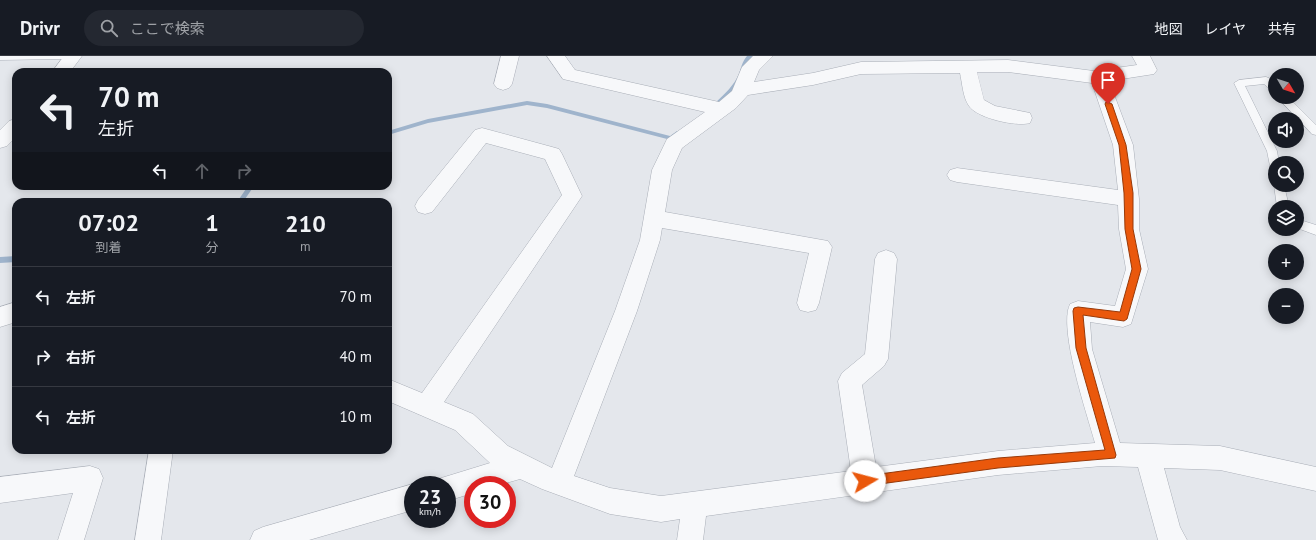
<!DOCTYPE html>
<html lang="ja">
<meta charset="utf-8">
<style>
:root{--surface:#171b24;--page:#242831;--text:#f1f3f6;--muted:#9ea1a6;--line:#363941}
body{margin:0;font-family:"PT Sans","Noto Sans JP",sans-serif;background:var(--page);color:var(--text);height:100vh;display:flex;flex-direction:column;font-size:15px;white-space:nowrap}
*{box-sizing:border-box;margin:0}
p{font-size:13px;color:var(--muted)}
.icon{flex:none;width:22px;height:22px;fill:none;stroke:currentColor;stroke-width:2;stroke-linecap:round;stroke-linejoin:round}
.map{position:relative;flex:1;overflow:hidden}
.sheet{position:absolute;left:12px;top:142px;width:380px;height:256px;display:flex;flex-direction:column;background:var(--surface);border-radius:12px;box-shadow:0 2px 10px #0003}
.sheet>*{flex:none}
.top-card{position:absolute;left:12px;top:12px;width:380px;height:122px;border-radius:12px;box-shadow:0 2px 10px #0003;background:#171b24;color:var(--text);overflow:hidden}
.needle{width:26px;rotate:129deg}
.fabs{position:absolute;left:1268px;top:12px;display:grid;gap:8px}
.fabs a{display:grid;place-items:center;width:36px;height:36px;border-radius:50%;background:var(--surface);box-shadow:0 2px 10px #0003;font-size:20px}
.speed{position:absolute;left:404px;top:420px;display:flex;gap:8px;font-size:20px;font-weight:700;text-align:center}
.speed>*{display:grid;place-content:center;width:52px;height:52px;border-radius:50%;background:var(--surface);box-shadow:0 2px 10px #0003;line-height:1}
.speed small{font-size:10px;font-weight:400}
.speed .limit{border:6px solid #d22;background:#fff;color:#111}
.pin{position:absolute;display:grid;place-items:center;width:34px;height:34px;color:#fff;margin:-41px -17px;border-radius:50% 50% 50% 0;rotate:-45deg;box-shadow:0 0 4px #0007}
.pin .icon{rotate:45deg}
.me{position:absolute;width:44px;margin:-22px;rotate:82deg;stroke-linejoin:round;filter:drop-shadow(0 0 3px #0008)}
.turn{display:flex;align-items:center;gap:14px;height:84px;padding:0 20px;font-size:18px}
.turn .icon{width:52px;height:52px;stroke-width:2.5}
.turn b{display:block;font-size:28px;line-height:34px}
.lanes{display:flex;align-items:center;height:38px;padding:0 20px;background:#0003;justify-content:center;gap:20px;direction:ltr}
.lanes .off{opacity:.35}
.eta{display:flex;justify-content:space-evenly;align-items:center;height:68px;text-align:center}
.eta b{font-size:24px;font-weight:600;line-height:28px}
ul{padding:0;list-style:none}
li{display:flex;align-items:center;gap:12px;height:60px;padding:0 20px;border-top:1px solid var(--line)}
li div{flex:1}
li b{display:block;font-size:15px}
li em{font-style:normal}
header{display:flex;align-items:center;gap:24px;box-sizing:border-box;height:56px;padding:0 20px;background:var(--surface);border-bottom:1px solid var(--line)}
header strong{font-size:19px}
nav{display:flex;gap:22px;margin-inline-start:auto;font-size:14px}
.search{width:280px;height:36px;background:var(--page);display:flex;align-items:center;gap:10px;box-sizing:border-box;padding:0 14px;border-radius:22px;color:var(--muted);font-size:15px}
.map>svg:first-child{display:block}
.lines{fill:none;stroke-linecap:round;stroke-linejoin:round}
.stream{fill:#9fb4cc;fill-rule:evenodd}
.service-casing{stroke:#a9aeb7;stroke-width:1}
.minor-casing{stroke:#a9aeb7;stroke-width:1}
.service{fill:#f7f8fa;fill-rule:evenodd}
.minor{fill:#f7f8fa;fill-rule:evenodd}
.route{fill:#ea580c;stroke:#983908}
</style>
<header>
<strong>Drivr</strong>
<div class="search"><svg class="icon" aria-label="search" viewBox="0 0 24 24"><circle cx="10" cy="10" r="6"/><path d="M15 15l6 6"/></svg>ここで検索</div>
<nav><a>地図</a><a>レイヤ</a><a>共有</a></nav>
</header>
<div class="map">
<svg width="1316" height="484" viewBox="0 0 1316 484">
<rect width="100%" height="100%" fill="#e4e7ec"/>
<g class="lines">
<g class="stream">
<path d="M747,0H753C748,5 747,11 745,17C741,26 725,49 716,48V46C725,38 734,29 739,18C741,12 742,6 747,0Z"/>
<path d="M527,45L547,48L670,80L677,75L680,77L671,84L547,52L527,49L428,67L388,79V75L428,63Z"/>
<path d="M248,130H254L243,146H237Z"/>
<path d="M16,200V206L0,207V201Z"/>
</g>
<g class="service-casing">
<g id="service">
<path d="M0,0H68L63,3L0,4Z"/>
<path d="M1266,21L1269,22L1275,27V36L1272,35L1264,28L1245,30L1277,95L1279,107H1275V116L1271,115L1267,95L1234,27L1239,24Z"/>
<path d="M1277,41H1288L1316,69V79L1312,78Z"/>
<path d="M1275,126V129H1284L1289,151H1277L1274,129Z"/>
<path d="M1297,163L1316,169V179L1297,172Z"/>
</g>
</g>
<g class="minor-casing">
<g id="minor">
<path d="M64,0H82L70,16H52Z"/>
<path d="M501,0H519L512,28L509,32L503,34L497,32L494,28Z"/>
<path d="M547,0H565L575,14L719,46L732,35L742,11L753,0H773L759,14L754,26L813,17L861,6L1008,4L1094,15L1137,9L1132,0H1150L1157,14L1154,18L1109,25L1133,89L1139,143V173L1148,213L1131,268L1123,271L1090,266L1092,293L1120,387L1220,390L1316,411V435L1220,414L1164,412L1180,471L1187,484H1158L1138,411L1102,410L998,419L706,460L703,484H677L680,463L661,466L610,458L542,433L520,423L499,429H473V437L447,445V429H435L438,423L490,407L455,374L388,345V323L422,337L562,139L545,103L486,87L432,156L425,158L418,156L415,150L418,144L475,74L482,72L552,91L559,93L562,98L582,140L444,346L473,358L508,390L552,412L615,255L640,184L652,114L667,83L705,56L563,23ZM977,16H1008L1092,27L1113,89L1118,134L957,112L950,114L947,119L950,124L957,126L1118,149L1119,173L1126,213L1115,250L1078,245L1070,248C1058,273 1087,358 1095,387L998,395L876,411L862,329L884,310L888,303L897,203L894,197L886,194L878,197L875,203L865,298L842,317L838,325L851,415L661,440L610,432L574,420L637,255L660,184L662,172L809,197L797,247L800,254L808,256L816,254L819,247L832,191L828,185L665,156L672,114L682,92L736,52L748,39L813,29L861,18L960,17C962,26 963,42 969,50C977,62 1016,71 1030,67L1032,62L1030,57L995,50L984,44Z"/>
<path d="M16,63V81L7,90L0,92V74L9,65Z"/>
<path d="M16,246V266L0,271V251Z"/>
<path d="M149,394H173L161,484H135Z"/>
<path d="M90,410L99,413L103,422L84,484H58L73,437L0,447V421Z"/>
<path d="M413,428L415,429H413V454L309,484H250L254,475L263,471Z"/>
</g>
</g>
<use href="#service" class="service"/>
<use href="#minor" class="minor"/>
</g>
<path class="route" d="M1106,46H1108L1112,48L1126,89L1133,137V173L1141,213L1127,263L1124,265L1083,259L1086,292L1116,399L1115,402L998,412L865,430L861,428L859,425L861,421L865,420L998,402L1105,394L1076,292L1073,255L1074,252L1078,251L1120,256L1132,213L1125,173L1124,137L1119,89L1105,48Z"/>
</svg>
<div class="fabs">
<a><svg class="needle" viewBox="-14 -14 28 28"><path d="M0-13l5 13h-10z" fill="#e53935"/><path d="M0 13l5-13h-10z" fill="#9ea1a6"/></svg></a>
<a><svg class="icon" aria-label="sound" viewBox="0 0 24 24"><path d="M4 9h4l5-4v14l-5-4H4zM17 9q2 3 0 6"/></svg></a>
<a><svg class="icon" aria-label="search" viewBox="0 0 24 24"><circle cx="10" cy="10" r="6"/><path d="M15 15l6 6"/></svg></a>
<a><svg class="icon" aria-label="layers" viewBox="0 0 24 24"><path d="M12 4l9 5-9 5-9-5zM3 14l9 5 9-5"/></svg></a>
<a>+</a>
<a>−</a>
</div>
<div class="speed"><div>23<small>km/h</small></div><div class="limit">30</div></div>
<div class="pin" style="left:1108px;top:48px;background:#d93025"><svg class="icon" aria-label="arrive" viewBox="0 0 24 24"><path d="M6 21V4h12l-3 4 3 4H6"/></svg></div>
<svg class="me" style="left:865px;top:425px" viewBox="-20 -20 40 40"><circle r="19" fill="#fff"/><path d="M0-13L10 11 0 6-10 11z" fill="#ea580c"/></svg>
<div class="top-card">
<div class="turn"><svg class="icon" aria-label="left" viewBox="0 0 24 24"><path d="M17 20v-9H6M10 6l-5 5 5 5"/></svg><div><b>70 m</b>左折</div></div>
<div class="lanes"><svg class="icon" aria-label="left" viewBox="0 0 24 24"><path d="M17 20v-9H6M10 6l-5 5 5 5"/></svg><svg class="icon off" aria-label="ahead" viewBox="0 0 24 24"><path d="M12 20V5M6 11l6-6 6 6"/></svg><svg class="icon off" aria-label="right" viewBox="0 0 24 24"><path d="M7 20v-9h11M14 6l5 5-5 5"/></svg></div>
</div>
<section class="sheet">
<div class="eta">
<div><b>07:02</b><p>到着</p></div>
<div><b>1</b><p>分</p></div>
<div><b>210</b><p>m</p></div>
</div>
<ul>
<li><svg class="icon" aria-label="left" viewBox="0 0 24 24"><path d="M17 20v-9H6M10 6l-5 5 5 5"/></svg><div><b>左折</b></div><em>70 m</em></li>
<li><svg class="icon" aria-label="right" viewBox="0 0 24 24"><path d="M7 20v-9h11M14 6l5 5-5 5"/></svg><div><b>右折</b></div><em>40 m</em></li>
<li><svg class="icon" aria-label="left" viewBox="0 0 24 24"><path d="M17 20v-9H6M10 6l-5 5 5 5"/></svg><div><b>左折</b></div><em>10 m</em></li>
</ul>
</section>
</div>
